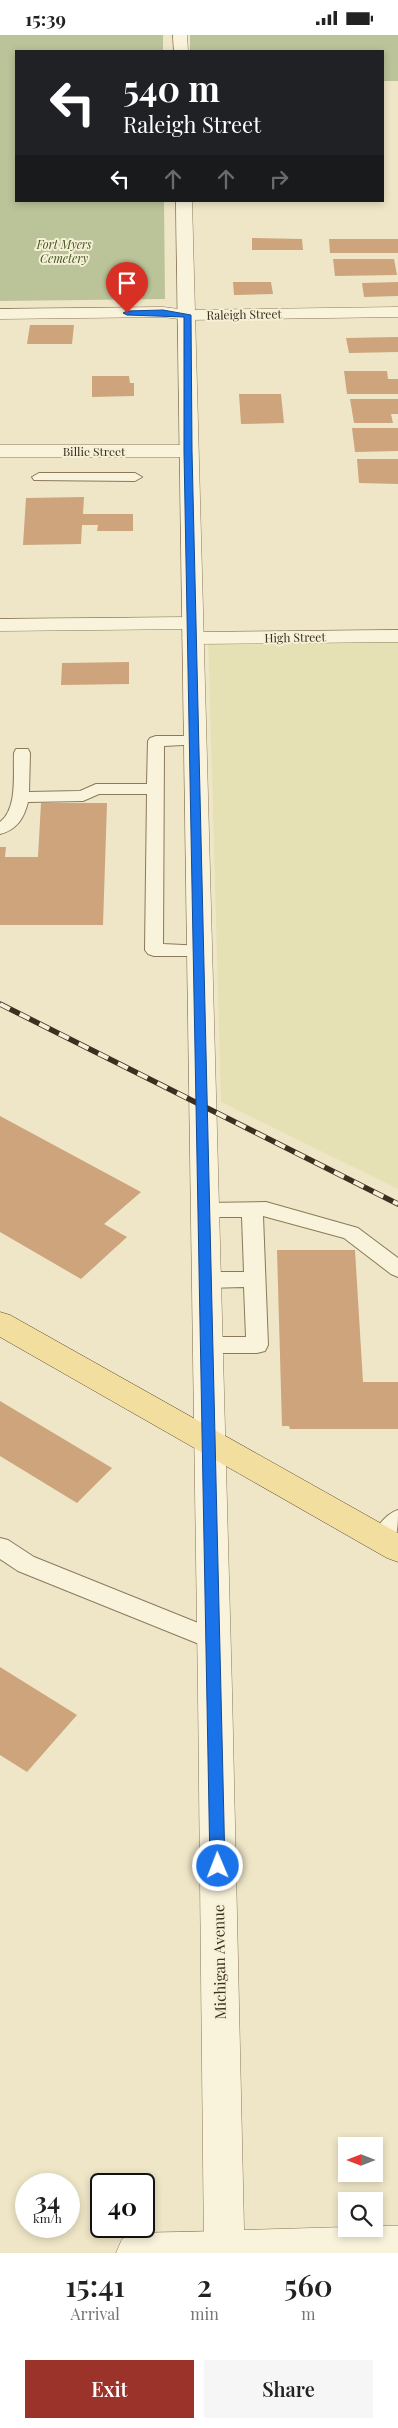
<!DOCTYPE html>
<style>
:root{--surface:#fff;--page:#f6f6f6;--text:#222;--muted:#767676;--accent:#9b332b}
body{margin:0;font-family:"Playfair Display",serif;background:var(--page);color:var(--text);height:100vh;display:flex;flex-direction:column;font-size:19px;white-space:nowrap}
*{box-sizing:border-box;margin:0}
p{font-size:16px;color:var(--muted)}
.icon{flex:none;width:28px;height:28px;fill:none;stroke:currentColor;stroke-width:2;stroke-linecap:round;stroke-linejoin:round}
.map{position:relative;height:2218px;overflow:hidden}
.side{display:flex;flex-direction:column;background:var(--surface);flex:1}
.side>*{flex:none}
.top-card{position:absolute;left:15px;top:15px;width:369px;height:152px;border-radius:0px;box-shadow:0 2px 8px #0003;background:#202124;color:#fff;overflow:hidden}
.needle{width:32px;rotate:270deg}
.tools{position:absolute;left:338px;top:2102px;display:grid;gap:10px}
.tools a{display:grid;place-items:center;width:45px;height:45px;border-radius:0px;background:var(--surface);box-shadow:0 2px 8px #0003;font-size:25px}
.speed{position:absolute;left:15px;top:2138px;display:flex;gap:10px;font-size:25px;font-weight:700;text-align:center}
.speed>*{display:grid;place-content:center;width:65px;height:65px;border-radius:50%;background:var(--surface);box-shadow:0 2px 8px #0003;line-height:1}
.speed small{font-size:12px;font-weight:400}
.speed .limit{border:2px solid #111;border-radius:8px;background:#fff;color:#111}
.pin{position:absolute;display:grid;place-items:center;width:42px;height:42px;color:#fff;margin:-51px -21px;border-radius:50% 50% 50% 0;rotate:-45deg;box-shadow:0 0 5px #0007}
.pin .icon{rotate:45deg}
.me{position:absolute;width:55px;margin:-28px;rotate:359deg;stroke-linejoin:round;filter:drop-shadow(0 0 4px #0008)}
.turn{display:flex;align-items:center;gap:18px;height:105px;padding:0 25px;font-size:22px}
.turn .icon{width:65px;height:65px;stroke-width:2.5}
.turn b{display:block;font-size:35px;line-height:42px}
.lanes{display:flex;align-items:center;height:48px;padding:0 25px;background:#0003;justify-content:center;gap:25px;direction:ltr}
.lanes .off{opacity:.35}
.eta{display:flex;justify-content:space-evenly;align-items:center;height:85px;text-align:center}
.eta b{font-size:30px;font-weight:600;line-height:35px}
.cta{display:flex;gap:10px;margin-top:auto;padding:10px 25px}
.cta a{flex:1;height:58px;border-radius:0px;background:var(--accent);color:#fff;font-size:20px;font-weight:600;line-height:58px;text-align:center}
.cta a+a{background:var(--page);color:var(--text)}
.status{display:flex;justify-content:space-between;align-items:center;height:35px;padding:0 25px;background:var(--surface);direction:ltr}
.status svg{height:14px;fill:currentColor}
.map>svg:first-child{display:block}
.farmland{fill:#e5e1b4}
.cemetery{fill:#bbc399}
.building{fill:#cda47c}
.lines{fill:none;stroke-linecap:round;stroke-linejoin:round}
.service-casing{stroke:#8b795c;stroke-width:2}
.minor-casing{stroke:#8b795c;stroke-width:1}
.tertiary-casing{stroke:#8b795c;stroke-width:1}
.primary-casing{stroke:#594630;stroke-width:1}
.service{fill:#f9f3db;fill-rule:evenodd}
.minor{fill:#f9f3db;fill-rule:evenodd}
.tertiary{fill:#f9f3db;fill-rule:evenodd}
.primary{fill:#f2de9f;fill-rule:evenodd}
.rail-casing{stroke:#3b2f20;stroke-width:5.5}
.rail{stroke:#f6f0d7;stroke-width:4;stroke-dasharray:11;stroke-linecap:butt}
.route{fill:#1a73e8;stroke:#114b97}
.labels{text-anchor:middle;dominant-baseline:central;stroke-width:4;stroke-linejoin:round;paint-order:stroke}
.far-park-label{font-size:12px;font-style:italic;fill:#485826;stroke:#f6f0d7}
.far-street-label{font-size:12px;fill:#3b2f20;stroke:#f6f0d7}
.street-label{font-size:15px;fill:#3b2f20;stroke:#f6f0d7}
</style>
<div class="status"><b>15:39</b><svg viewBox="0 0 49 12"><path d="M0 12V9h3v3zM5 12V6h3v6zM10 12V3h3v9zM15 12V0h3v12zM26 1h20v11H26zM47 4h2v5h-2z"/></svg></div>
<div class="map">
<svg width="398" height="2218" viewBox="0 0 398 2218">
<rect width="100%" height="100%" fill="#efe6c7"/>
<path class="farmland" d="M398,596V1154L221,1067L208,597Z"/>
<g class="cemetery">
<path d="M0,0H163V16H16V166H164L165,264L0,266Z"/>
<path d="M190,0H398V46H383L382,16H190Z"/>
</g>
<g class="building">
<path d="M252,203L302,204L303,215H252Z"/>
<path d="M329,204H398V218H330Z"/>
<path d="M333,224H394L397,240L335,241Z"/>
<path d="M233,247H271L273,259L234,260Z"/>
<path d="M398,247V261L364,262L362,248Z"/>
<path d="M30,290H74L72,309H27Z"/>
<path d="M398,302V317L349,318L346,303Z"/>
<path d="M344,336H387L388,344H398V359H347Z"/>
<path d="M92,341H129L130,348H134V361L92,362Z"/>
<path d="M239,359H281L284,388L241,389Z"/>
<path d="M350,364H398V379H391L393,388H354Z"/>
<path d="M352,393H398V416L355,417Z"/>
<path d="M357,424H398V449L359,448Z"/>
<path d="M84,462L83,479H133V496H97L98,490H82L81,509L23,510L26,463Z"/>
<path d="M129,627V649L61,650L62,628Z"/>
<path d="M41,768H107L103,890H0V812H6L5,822H38Z"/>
<path d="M0,1081L141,1157L104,1189L127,1202L81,1244L0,1197Z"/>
<path d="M277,1215H355L363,1347H398V1394H290L289,1391H282Z"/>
<path d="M0,1366L112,1433L77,1468L0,1421Z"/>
<path d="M0,1632L77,1680L27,1737L0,1720Z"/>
</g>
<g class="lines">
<g class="service-casing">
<g id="service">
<path d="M39,438H135L142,442L135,446L34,445L32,442Z"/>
<path d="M156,701H195L201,703L203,706L201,709L164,711L163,909L204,911L207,915L204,919L198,921H154L148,919L145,915L147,759H99L83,766L28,767C24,783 17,795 0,799V787C18,774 13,738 14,718L16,714H28L30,718L29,757L80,756L96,749H147L148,706L150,703Z"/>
<path d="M266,1167L358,1193L398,1223V1242L391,1239L344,1203L263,1181L268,1310L265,1316L257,1318H207L199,1316L196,1310L199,1304L207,1302H246L244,1252L205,1253L198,1250L194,1245L198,1240L205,1237H244L242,1182H204L197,1180L194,1175L197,1170L204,1168Z"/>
<path d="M398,1475C398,1492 398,1521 374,1512L370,1505C376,1493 385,1479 398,1475Z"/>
<path d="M0,1503L8,1505L34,1522L223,1598L226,1605L223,1612L214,1615L18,1536L0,1524Z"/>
</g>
</g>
<g class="minor-casing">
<g id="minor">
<path d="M163,272L187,275L398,272V282L187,285L163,282L0,284V274Z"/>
<path d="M0,410H188L195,412L198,416L195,420L188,422H0Z"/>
<path d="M192,582L199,584L203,588L199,592L192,594L0,596V584Z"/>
<path d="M398,595V607L193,609L185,608L182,603L185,598L193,597Z"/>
<path d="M224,2196L238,2202L244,2218H116L122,2204L136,2198Z"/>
</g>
</g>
<g class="tertiary-casing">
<g id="tertiary">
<path d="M173,0H187L188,16H174Z"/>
<path d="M176,166H192L232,1656L244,2195L346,2192V2194H374V2191H398V2218H204V2216L198,1656Z"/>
</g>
</g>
<g class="primary-casing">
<path id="primary" d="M0,1277L10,1280L398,1498V1527L387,1523L0,1302Z"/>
</g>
<use href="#service" class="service"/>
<use href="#minor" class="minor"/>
<use href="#tertiary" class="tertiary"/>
<use href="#primary" class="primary"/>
<g class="rail-casing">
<path id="rail" d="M0,969L398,1169"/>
</g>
<use href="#rail" class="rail"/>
</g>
<path class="route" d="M163,275L191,280L192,416L225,1831L223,1836L218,1837L213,1836L210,1831L184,416V282L127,280L123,278L127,276Z"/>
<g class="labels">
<g class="far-park-label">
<text x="64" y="209">Fort Myers<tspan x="64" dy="14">Cemetery</tspan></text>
</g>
<g class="far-street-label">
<text transform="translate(244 279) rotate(-1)">Raleigh Street</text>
<text x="94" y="416">Billie Street</text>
<text transform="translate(295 602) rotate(-1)">High Street</text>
</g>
<g class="street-label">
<text transform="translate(219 1927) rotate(-91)">Michigan Avenue</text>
</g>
</g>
</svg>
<div class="tools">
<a><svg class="needle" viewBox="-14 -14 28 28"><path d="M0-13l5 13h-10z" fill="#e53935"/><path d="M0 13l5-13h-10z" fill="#767676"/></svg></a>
<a><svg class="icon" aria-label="search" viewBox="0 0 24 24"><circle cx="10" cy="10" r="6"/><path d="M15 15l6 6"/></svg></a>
</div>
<div class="speed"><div>34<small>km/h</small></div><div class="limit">40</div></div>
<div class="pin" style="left:127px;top:278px;background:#d93025"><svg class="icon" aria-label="arrive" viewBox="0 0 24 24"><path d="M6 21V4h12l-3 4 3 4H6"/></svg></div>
<svg class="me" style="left:218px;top:1831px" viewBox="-20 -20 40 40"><circle r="17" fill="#1a73e8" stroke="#fff" stroke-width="3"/><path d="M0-11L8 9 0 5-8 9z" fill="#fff"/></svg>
<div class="top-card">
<div class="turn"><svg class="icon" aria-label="left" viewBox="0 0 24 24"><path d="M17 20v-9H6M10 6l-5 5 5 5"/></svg><div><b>540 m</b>Raleigh Street</div></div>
<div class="lanes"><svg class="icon" aria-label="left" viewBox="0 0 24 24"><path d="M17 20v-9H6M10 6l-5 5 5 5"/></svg><svg class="icon off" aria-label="ahead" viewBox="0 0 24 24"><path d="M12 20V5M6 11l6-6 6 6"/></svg><svg class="icon off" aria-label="ahead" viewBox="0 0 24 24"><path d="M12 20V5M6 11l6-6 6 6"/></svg><svg class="icon off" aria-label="right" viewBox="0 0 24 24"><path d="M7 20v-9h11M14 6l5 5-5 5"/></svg></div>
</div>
</div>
<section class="side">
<div class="eta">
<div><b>15:41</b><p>Arrival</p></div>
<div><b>2</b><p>min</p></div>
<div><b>560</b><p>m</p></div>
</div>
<div class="cta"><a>Exit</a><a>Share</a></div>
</section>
